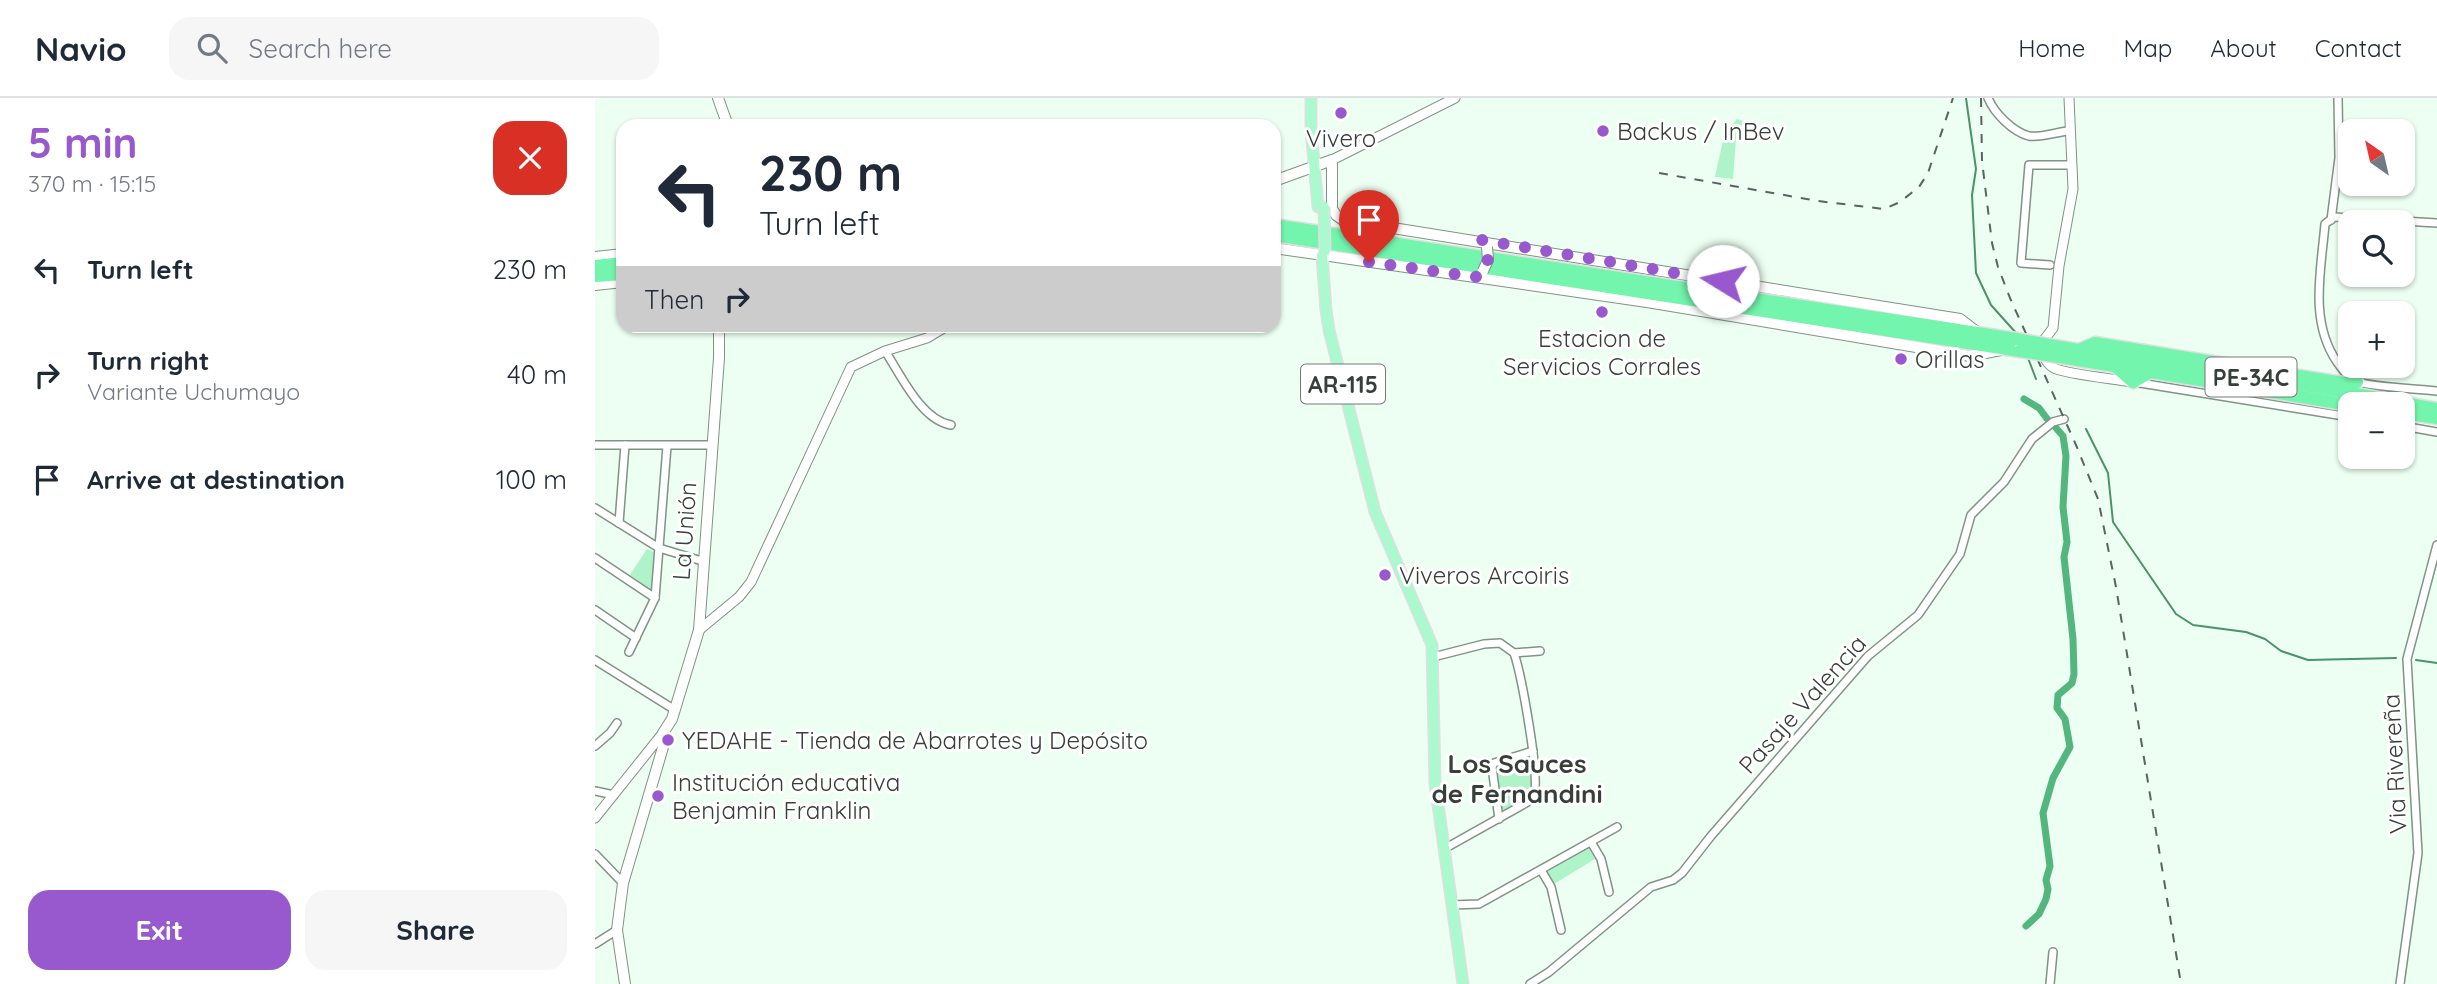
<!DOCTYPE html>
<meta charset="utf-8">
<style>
:root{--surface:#fff;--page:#f6f6f7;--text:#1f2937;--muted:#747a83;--line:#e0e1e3;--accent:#9858ce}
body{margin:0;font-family:Quicksand,sans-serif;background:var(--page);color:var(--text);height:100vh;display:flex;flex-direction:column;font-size:26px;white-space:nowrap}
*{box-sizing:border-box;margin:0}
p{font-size:23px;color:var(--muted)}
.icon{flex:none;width:38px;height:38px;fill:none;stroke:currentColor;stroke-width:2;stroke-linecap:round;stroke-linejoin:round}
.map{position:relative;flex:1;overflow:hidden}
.details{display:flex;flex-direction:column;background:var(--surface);width:595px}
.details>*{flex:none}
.top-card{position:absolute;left:21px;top:21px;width:665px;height:214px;border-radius:21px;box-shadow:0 2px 5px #0004;background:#fff;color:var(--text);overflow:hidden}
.needle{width:46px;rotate:326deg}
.buttons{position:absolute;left:1743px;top:21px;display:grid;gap:14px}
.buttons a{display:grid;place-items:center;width:77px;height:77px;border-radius:14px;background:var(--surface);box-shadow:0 2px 5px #0004;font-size:35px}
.pin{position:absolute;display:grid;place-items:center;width:60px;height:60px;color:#fff;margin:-72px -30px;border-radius:50% 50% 50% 0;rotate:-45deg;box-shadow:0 0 7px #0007}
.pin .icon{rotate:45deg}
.me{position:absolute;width:77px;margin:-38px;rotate:279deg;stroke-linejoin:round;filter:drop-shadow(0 0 5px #0008)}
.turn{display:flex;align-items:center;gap:24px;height:147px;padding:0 28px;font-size:32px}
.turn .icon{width:91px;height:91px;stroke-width:2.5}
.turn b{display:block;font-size:49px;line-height:60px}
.then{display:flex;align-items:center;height:66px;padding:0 28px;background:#0003;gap:14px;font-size:26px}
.round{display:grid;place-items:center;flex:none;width:74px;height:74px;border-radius:21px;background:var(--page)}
.headline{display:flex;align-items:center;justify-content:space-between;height:119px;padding:0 28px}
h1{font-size:42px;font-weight:700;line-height:52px;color:var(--accent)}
.action{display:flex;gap:14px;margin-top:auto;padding:14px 28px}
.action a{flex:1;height:80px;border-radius:21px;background:var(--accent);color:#fff;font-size:28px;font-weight:700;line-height:80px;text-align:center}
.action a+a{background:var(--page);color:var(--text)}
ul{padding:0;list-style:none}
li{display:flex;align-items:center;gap:21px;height:105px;padding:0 28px}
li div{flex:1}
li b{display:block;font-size:26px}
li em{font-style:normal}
header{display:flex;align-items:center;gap:42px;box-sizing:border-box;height:98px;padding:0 35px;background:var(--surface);border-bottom:2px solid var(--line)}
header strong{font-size:33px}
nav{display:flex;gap:38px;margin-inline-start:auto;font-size:24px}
.search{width:490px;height:63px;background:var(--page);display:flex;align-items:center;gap:18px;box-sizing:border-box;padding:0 24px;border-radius:21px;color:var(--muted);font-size:26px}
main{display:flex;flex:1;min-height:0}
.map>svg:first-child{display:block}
.green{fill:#aef4c8}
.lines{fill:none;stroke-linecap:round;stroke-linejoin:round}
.stream{stroke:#4b926a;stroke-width:2}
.canal{stroke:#53b67f;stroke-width:7}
.minor-casing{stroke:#819286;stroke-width:10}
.tertiary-casing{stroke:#819286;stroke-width:11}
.secondary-casing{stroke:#819286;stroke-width:12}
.primary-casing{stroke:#dfe0df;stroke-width:13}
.motorway-casing{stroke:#dfe0df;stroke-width:15}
.minor{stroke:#fff;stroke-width:7}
.tertiary{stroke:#fff;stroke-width:9}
.secondary{stroke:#fff;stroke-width:10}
.primary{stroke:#abf9ce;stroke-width:10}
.motorway{stroke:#73f5ad;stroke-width:12}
.rail{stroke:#5a645e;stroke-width:2;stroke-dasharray:9 9;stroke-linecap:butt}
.secondary-bridge-casing{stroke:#819286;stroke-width:12;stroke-linecap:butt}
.primary-bridge-casing{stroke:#dfe0df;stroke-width:13;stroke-linecap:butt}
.motorway-bridge-casing{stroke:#dfe0df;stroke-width:15;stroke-linecap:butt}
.secondary-bridge{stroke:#fff;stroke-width:10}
.primary-bridge{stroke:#abf9ce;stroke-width:10}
.motorway-bridge{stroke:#73f5ad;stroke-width:12}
.route{stroke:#9858ce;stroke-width:12;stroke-dasharray:0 21.6}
.poi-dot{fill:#9858ce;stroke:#fff;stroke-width:2.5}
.labels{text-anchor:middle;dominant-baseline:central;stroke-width:6;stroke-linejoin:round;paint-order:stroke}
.shield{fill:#fff;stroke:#737975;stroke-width:2}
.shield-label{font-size:23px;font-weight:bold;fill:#373f3a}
.poi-label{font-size:24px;fill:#373f3a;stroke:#fff;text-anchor:start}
.street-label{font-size:24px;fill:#373f3a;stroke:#fff}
.neighbourhood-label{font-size:26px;font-weight:bold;fill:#373f3a;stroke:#fff}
</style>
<header>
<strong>Navio</strong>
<div class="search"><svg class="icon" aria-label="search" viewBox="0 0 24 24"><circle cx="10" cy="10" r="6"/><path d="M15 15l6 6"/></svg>Search here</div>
<nav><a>Home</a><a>Map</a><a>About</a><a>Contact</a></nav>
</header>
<main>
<section class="details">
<div class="headline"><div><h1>5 min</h1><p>370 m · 15:15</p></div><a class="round" style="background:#d93025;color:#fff"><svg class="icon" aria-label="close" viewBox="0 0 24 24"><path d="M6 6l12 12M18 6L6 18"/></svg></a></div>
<ul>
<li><svg class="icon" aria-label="left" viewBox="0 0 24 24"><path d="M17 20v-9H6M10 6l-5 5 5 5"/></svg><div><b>Turn left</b></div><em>230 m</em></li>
<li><svg class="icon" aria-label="right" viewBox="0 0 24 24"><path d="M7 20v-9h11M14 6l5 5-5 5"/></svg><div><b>Turn right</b><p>Variante Uchumayo</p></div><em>40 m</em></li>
<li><svg class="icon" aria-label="arrive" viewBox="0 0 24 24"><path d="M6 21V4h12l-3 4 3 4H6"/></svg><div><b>Arrive at destination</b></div><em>100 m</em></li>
</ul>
<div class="action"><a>Exit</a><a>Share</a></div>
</section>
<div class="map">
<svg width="1842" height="886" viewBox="0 0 1842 886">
<rect width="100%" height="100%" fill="#ecfff2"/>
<g class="green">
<path d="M1142,21L1151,24L1150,39L1141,41L1138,81L1120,79L1129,38Z"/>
<path d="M52,451L61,455L58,493L35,477Z"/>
<path d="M934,658L938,696L909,712L906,710L902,666Z"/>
<path d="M993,749L1000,761L959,786L951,773Z"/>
</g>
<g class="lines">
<g class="stream">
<path d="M1371,0L1381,71L1377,97L1381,175L1396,207L1422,236"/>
<path d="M1433,260L1441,281"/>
<path d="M1491,331L1513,375L1518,424L1581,516L1598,527L1651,534L1670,541L1686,553L1713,562L1801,560"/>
<path d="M1821,562L1842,565"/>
</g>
<g class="canal">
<path d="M1429,301L1444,310L1453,322"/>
<path d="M1431,828L1444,816L1451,801L1453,791L1451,782L1455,768L1448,715L1458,680L1475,649L1470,621L1462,610L1463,597L1477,585L1479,576L1478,541L1469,459L1472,444L1468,409L1471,358L1468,338L1461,330"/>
</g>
<g class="minor-casing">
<g id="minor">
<path d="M1393,0C1399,15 1418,34 1434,38C1445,40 1462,34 1473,33"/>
<path d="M1736,122L1744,60L1743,0"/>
<path d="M1842,125L1739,119L1730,126C1726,173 1714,223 1742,264C1747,271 1752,279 1761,283C1772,289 1826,291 1842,293"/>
<path d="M1455,167L1426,165L1434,67H1476"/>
<path d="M290,253C306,277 326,322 356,327"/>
<path d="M1539,284L1755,319"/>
<path d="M1808,328L1842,334"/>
<path d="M0,347H117"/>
<path d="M0,410L64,450L107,463"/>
<path d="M24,425L30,347"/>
<path d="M0,460L60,500"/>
<path d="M0,512L41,540"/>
<path d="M34,554L60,500L72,348"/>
<path d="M919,555L945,553"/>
<path d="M838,559L889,546L905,545L919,555C926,576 947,685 938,701L849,751"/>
<path d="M0,562L80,612"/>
<path d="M0,648L15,635L22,625"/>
<path d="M0,693L19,697"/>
<path d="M904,721L897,669L899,665L938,653"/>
<path d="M996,744L1006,761L1014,794"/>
<path d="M0,756L28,785"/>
<path d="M946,772L956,789L966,832"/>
<path d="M857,807L884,806L1022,729"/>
<path d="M0,846L22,832"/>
<path d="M935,886L954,874L1056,789L1078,782L1087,775L1116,738L1273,558L1323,517L1365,456L1376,417L1409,384L1437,341L1458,324L1469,321"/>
<path d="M1455,886L1458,854"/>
<path d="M1805,886L1823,755L1812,561L1842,447"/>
</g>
</g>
<g class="tertiary-casing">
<g id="tertiary">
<path d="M1474,0L1478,91L1464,168L1458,230L1446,246C1447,255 1450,265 1459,270C1470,276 1520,281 1536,284"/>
<path d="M737,62L860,0"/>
<path d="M104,532L144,499L156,484L256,269L290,253L332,240L352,228"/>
<path d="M0,720L68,635"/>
</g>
</g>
<g class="secondary-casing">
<g id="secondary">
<path d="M123,0L133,28"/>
<path d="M679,83L737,62V111L741,117L748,122L1365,221L1382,234"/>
<path d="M679,150L1052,204L1375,258L1406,252"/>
<path d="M0,159L28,156"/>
<path d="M0,187L28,184"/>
<path d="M30,886L22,832L28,785L71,639L68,635L77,621L104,532L124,260V228"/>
</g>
</g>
<g class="primary-casing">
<g id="primary">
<path d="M716,0V31L723,109"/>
<path d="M727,157L731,212L734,232L780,414L837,547L840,685L868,886"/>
</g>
</g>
<g class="motorway-casing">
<g id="motorway">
<path d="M679,127L1421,241"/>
<path d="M679,137L1425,253"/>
<path d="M0,168L28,165"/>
<path d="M0,178L28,176"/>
<path d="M1471,250L1739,292L1842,311"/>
<path d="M1484,252L1500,245L1748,285L1762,284"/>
<path d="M1471,260L1755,307"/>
<path d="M1520,268L1538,284L1555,274"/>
<path d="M1808,315L1842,320"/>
</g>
</g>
<use href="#minor" class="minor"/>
<use href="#tertiary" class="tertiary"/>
<use href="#secondary" class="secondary"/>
<use href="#primary" class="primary"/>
<use href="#motorway" class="motorway"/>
<g class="rail">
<path d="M1386,0L1387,63L1397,145L1403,169L1415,200L1481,347L1503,401L1521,489L1586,886"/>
<path d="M1064,75L1223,103L1289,111L1305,104L1324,89L1333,75L1358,0"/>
</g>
<g class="secondary-bridge-casing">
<path id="secondary-bridge" d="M888,173L893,162L892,149"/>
</g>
<g class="primary-bridge-casing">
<path id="primary-bridge" d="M729,109L730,153"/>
</g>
<g class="motorway-bridge-casing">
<g id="motorway-bridge">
<path d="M1421,241L1471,250"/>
<path d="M1425,253L1471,260"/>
</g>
</g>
<use href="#secondary-bridge" class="secondary-bridge"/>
<use href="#primary-bridge" class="primary-bridge"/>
<use href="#motorway-bridge" class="motorway-bridge"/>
</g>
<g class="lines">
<path class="route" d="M774,164L882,179C894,169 897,155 887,142L1128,183"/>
</g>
<g class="poi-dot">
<circle cx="746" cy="15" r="7"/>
<circle cx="1008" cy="33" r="7"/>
<circle cx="1007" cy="214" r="7"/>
<circle cx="1306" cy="261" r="7"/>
<circle cx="790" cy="477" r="7"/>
<circle cx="73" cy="642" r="7"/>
<circle cx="63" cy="698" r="7"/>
</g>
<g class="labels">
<g class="shield">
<rect x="1610.5" y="259.5" width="91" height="39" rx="5"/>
<rect x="706" y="266.5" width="84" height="39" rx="5"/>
</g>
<g class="shield-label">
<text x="1656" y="279">PE-34C</text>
<text x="748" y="286">AR-115</text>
</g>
<g class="poi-label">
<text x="1022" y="33">Backus / InBev</text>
<text x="746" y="40" text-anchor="middle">Vivero</text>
<text x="1007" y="240" text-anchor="middle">Estacion de<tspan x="1007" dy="28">Servicios Corrales</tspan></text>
<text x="1320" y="261">Orillas</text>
<text x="804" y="477">Viveros Arcoiris</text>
<text x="87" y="642">YEDAHE - Tienda de Abarrotes y Depósito</text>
<text x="77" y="684">Institución educativa<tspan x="77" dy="28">Benjamin Franklin</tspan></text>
</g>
<g class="street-label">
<text transform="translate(89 433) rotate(-86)">La Unión</text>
<text transform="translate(1207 606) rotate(-48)">Pasaje Valencia</text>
<text transform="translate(1799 666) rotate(-93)">Via Rivereña</text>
</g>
<g class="neighbourhood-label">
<text x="922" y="665">Los Sauces<tspan x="922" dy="30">de Fernandini</tspan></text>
</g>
</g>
</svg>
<div class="buttons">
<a><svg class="needle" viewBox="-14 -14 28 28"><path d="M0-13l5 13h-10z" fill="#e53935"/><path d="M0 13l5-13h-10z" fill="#747a83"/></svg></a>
<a><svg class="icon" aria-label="search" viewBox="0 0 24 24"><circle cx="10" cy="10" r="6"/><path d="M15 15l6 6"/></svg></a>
<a>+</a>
<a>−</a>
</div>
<div class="pin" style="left:774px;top:164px;background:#d93025"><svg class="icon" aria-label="arrive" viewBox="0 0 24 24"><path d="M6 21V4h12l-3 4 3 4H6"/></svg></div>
<svg class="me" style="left:1128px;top:183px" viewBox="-20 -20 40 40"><circle r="19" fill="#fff"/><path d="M0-13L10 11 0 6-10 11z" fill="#9858ce"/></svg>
<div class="top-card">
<div class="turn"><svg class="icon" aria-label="left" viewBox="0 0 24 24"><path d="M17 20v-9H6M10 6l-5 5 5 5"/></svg><div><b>230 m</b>Turn left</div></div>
<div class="then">Then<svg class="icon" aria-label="right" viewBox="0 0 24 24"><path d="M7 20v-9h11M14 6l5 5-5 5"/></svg></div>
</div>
</div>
</main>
